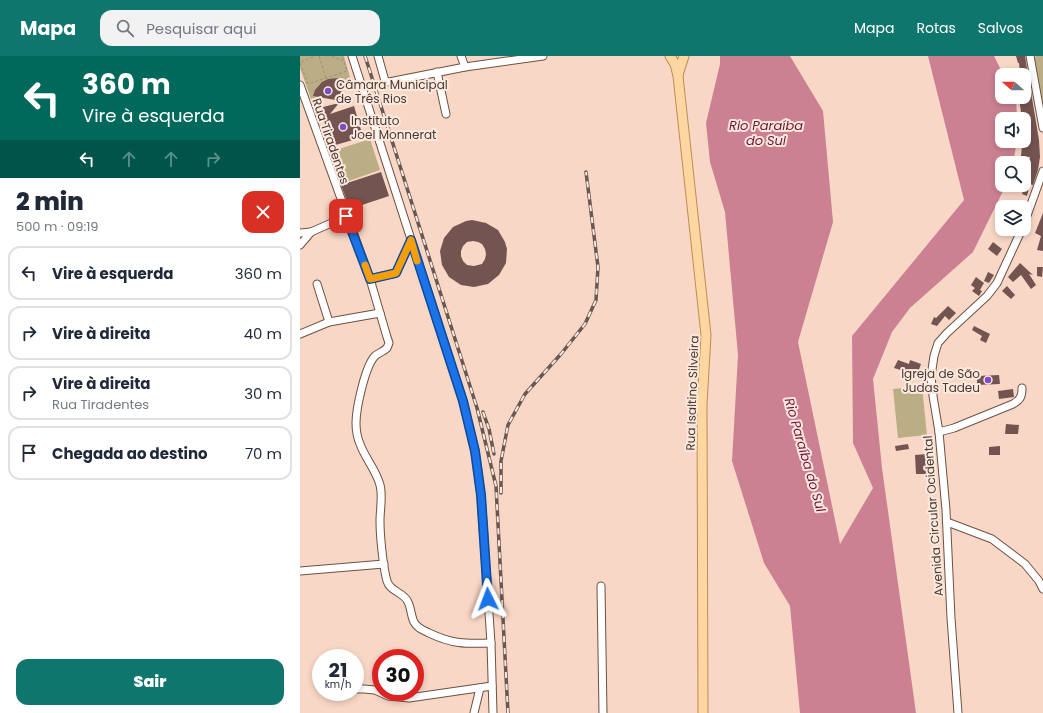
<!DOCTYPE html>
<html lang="pt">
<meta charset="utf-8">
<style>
:root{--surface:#fff;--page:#f2f2f3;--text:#1f2937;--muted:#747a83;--line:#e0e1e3;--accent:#0f766e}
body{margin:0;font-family:Poppins,sans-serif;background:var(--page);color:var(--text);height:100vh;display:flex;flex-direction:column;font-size:15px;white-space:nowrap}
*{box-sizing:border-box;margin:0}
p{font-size:13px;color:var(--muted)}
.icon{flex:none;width:22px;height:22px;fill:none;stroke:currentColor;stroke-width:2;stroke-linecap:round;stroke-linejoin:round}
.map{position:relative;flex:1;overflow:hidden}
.panel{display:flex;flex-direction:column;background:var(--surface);width:300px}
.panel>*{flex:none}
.top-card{background:#00695c;color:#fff;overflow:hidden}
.needle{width:26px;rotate:290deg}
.controls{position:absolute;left:695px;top:12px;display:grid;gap:8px}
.controls a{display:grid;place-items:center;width:36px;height:36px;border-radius:8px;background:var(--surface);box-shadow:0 2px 6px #0003;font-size:20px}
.speed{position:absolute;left:12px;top:593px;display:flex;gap:8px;font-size:20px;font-weight:700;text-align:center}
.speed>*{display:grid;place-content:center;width:52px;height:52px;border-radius:50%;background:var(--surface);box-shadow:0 2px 6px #0003;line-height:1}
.speed small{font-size:10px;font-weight:400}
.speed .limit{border:6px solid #d22;background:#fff;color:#111}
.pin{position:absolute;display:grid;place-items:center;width:34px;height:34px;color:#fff;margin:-17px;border-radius:8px;box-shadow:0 2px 6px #0006}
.me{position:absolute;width:44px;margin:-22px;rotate:357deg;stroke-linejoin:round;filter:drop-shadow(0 0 3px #0008)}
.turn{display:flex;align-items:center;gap:14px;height:84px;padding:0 16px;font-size:18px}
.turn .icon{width:52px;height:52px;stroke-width:2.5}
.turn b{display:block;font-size:28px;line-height:34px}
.lanes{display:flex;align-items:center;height:38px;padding:0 16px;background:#0003;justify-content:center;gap:20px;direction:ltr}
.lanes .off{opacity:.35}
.round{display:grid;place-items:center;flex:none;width:42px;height:42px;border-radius:12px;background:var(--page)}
.summary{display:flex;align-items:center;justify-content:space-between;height:68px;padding:0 16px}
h1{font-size:24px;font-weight:800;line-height:30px}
.button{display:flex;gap:8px;margin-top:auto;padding:8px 16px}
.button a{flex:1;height:46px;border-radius:12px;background:var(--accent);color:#fff;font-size:16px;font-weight:800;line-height:46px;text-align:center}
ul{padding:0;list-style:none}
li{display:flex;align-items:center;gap:12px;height:54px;margin:0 8px 6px;padding:0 8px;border:2px solid var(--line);border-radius:12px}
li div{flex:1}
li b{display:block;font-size:15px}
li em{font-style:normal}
header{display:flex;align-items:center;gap:24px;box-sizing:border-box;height:56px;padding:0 20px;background:var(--accent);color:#fff}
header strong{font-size:19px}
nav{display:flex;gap:22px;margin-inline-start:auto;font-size:14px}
.search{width:280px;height:36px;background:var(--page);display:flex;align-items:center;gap:10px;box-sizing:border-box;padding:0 14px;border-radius:12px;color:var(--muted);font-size:15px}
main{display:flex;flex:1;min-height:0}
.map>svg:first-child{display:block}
.green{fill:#bbae85}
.water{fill:#cc8193}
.building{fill:#745450;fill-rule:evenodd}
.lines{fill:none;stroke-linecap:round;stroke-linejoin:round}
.minor-casing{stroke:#6d5143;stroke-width:9}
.major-casing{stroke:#be8d52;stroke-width:11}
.path{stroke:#a38b7f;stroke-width:1;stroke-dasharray:3 2;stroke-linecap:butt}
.minor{stroke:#fff;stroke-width:7}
.major{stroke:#fed6a1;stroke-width:9}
.rail-casing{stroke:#69584f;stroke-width:3.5}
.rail{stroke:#fde8dd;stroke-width:2;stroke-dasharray:6;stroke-linecap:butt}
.route-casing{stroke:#114b97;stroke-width:10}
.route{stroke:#1a73e8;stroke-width:7}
.slow{stroke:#f59e0b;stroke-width:7}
.poi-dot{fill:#7a4ec6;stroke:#fde8dd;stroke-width:1.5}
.labels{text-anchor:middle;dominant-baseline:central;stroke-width:4;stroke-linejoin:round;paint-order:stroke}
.poi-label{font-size:12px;fill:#463932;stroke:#fde8dd;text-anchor:start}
.street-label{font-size:12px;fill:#463932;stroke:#fde8dd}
.water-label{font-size:13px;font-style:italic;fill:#6f1637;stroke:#fde8dd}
</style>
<header>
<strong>Mapa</strong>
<div class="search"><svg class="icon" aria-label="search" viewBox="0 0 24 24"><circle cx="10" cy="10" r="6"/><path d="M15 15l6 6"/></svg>Pesquisar aqui</div>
<nav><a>Mapa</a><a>Rotas</a><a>Salvos</a></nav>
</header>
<main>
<section class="panel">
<div class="top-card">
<div class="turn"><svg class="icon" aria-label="left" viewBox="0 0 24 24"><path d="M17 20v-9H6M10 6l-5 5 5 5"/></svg><div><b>360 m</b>Vire à esquerda</div></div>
<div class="lanes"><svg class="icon" aria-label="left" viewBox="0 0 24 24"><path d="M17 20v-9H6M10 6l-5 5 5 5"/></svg><svg class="icon off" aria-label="ahead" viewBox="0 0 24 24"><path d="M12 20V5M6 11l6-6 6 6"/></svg><svg class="icon off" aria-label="ahead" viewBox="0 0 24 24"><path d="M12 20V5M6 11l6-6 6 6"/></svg><svg class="icon off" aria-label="right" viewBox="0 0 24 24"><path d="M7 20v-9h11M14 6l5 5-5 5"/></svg></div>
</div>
<div class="summary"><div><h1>2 min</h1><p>500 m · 09:19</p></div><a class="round" style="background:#d93025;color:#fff"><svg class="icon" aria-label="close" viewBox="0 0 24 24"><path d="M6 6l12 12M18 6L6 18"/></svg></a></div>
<ul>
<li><svg class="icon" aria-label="left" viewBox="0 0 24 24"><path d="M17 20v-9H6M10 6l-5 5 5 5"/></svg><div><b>Vire à esquerda</b></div><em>360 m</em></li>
<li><svg class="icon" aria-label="right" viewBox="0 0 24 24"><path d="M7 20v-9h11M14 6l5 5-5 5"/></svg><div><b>Vire à direita</b></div><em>40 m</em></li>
<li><svg class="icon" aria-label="right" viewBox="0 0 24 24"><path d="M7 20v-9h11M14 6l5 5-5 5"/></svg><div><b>Vire à direita</b><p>Rua Tiradentes</p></div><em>30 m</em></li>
<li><svg class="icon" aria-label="arrive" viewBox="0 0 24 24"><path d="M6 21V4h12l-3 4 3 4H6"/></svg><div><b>Chegada ao destino</b></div><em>70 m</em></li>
</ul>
<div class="button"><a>Sair</a></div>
</section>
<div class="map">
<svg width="743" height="657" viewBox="0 0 743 657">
<rect width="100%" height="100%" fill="#f9d7c6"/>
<g class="green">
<path d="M0,0H44L52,28L11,43L0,12Z"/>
<path d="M736,0H743V53L734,2Z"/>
<path d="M70,83L80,114L40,128L30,96Z"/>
<path d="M622,330L627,379L598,382L593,333Z"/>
</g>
<path class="water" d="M420,0H490L523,55L533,166L498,286L540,488L573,432L553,387L552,280L664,144L628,0H694L700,12L708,19H702V41H716L717,63H702V85H717L713,107H702V129H706L673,196L610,252L592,276L573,323L582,412L616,657H500L490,550L464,507L432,405L438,299L425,156L410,106L406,67L420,8Z"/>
<g class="building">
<path d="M716,0H725L739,84L740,101L738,114L733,129L730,128L727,140L722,138L726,127H725L730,101L721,100L722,90L728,91V80L725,63H722L719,42L724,41V16L720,17L719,7H718Z"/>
<path d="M38,22L45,26L47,29L41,36V45L13,40L15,34L22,26L28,23Z"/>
<path d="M39,47L30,58L54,50L63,81L32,90L22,58H21L19,52Z"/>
<path d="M81,116L89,140L50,153L41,129Z"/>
<path d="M743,157V195L737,194L741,180L735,177Z"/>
<path d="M172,164L186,167L198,174L205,186L207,193L206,207L199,219L188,228L174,231L161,229L149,221L142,209L140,195L144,182L153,171L166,165ZM173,185L178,186L182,188L185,193L186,198L185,203L182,208L174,210L167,209L163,205L161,200V195L163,190L167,186Z"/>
<path d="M693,186L702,193L697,200L688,193Z"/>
<path d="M720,207L733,219L729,218L736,229L731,233L721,219L713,226L708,221Z"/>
<path d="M737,211H743L742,221L737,220Z"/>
<path d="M688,216L694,219L689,227L684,225Z"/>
<path d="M676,221L684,227L680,234L682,235L679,240L672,235L675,232L671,229Z"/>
<path d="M707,230L715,239L711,243L702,235Z"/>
<path d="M648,250L656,257L649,264L645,260L637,270L631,268L634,261L636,262Z"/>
<path d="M674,270L690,278L686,287L680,284L682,280L672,274Z"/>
<path d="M598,304L609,308L610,304L621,308L617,319L594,312Z"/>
<path d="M699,319L700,328L677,329V320Z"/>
<path d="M713,333L714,341L699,343L698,335Z"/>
<path d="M706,368L719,369L718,378H705Z"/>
<path d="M608,388L609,393L596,395L595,390Z"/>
<path d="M700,390V399H689V391Z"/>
<path d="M627,398V418H616L615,399Z"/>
</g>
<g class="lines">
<g class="minor-casing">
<g id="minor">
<path d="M52,0L163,345L175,395L181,439L191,587L193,657"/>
<path d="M78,0L85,25L89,26L165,11L243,0"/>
<path d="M161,0L165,11"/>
<path d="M730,0L743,72"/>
<path d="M137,16L146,58"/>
<path d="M0,29L70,223L87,281L89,287L87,292C83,296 78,297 75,300C65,310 56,353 56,367C56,374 57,381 60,388C65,402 76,414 80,429C83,440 80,453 80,465C80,480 83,511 87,525C90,536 104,536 108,546C111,552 111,560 114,566C117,572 123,574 129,577C152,588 165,588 191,587"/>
<path d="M724,168L743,115"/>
<path d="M0,177L11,176"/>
<path d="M0,189L11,176L47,160"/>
<path d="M70,223L96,217L111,185"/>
<path d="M17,228L29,266"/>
<path d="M0,278L29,266L80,257"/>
<path d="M639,376L654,372L713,348C720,344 722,341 722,332"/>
<path d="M647,466L692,483L725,508L739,525L743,533"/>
<path d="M0,515L84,508"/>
<path d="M301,530L303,657"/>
<path d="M55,633H64L75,634L88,640L109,642L192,630"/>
<path d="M174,657L180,632"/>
<path d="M658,657L651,562L646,454L639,376L633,340L631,320L634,300L638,287L647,277L687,240L697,227L722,173"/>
</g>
</g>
<g class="major-casing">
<g id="major">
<path d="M370,0L375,8L378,20L406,279L402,348L403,657"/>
<path d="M378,19L384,0"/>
</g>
</g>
<g class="path">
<path d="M19,0L26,22"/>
<path d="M32,0L43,5"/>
<path d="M1,6L15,0"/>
<path d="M0,7L8,28L47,15L42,0"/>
</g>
<use href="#minor" class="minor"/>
<use href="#major" class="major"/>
<g class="rail-casing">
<g id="rail">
<path d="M65,0L177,352L196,430L208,657"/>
<path d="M183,356L189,373L194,398"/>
<path d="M201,437V405L208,369L225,338L261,298L285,268L296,244L298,211L286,116"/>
</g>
</g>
<use href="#rail" class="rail"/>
</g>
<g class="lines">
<g class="route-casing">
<path id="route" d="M46,160L70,223L96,217L111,184L163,345L175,395L181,439L188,543"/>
</g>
<use href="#route" class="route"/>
<path class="slow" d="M65,209L70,223L96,217L111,184L117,205"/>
</g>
<g class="poi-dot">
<circle cx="28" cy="35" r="4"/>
<circle cx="43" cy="71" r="4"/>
<circle cx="688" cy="324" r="4"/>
</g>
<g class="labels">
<g class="poi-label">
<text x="36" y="28">Câmara Municipal<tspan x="36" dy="14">de Três Rios</tspan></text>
<text x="51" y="64">Instituto<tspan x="51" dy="14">Joel Monnerat</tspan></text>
<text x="680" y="317" text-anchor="end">Igreja de São<tspan x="680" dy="14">Judas Tadeu</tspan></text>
</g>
<g class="street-label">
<text transform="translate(31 85) rotate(71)">Rua Tiradentes</text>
<text transform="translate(392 337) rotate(-88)">Rua Isaltino Silveira</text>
<text transform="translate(633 460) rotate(-94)">Avenida Circular Ocidental</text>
</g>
<g class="water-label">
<text x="466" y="69">Rio Paraíba<tspan x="466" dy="15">do Sul</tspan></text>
<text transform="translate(505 399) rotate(74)">Rio Paraíba do Sul</text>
</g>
</g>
</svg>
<div class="controls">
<a><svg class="needle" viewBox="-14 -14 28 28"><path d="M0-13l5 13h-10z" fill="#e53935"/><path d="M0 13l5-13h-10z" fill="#747a83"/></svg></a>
<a><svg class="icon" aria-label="sound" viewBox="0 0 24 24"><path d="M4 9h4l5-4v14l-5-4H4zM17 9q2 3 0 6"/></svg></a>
<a><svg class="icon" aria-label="search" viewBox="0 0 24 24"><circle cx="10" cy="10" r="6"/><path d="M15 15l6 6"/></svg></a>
<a><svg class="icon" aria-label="layers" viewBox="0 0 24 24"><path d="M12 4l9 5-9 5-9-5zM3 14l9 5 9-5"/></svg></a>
</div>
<div class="speed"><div>21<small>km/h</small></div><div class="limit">30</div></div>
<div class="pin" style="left:46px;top:160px;background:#d93025"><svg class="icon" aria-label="arrive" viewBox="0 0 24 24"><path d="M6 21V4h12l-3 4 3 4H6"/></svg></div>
<svg class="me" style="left:188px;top:543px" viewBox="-20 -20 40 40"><path d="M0-17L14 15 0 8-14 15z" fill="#1a73e8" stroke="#fff" stroke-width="4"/></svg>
</div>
</main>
